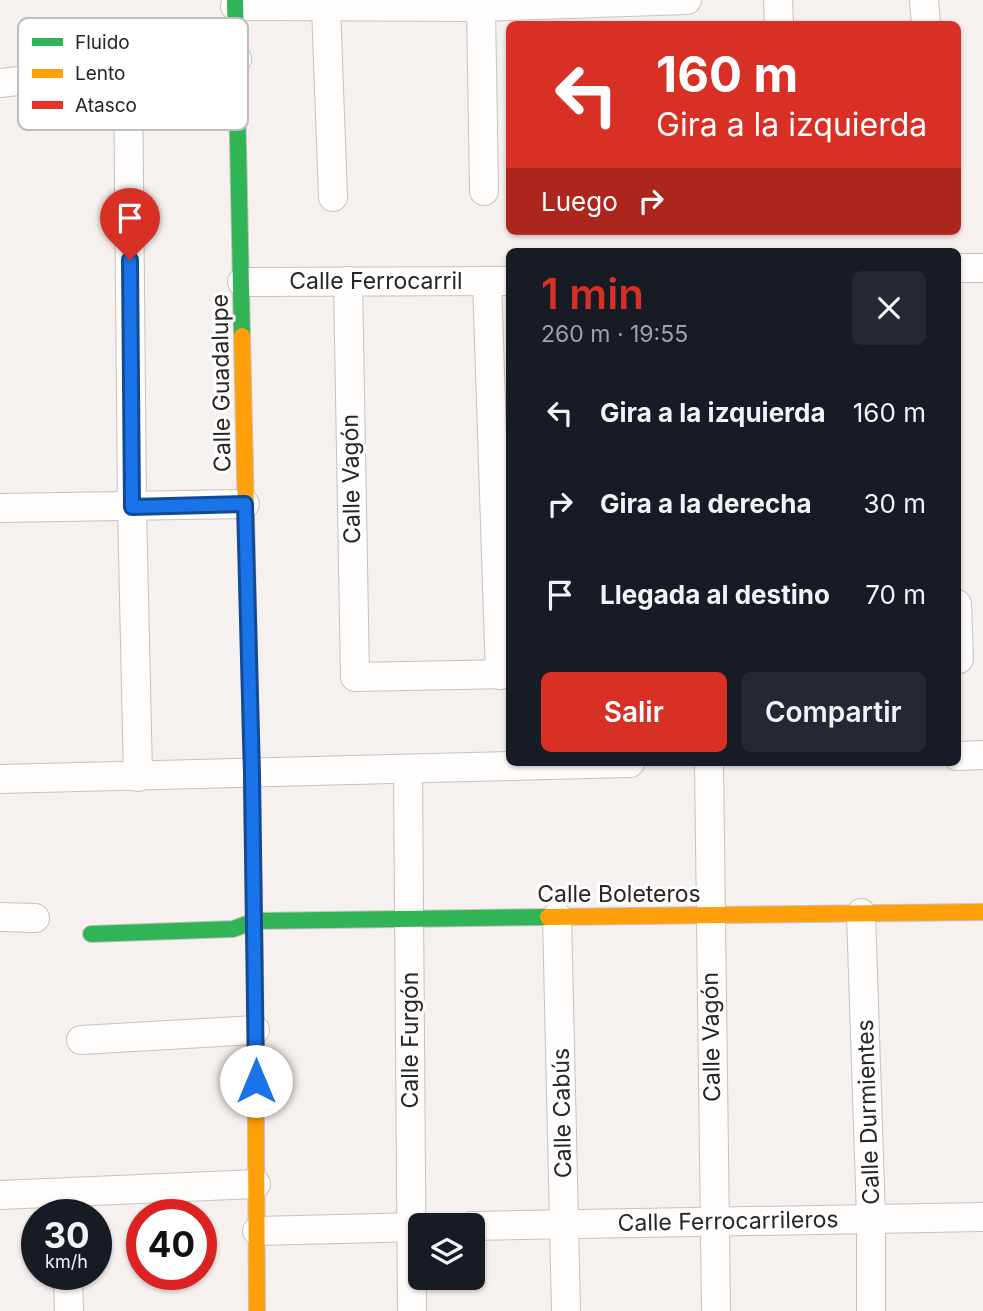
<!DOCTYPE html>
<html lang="es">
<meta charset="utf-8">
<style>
:root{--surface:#171b24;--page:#242831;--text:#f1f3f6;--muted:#9ea1a6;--accent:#d93025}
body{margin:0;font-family:Inter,sans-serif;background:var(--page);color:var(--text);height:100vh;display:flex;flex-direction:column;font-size:26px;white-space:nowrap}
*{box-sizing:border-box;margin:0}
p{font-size:23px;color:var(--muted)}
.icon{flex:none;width:38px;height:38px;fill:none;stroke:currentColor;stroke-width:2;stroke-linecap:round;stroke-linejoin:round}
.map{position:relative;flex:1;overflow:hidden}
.details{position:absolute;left:506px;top:248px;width:455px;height:518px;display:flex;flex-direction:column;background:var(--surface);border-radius:10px;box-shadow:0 2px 5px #0004}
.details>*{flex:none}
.top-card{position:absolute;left:506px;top:21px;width:455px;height:214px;border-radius:10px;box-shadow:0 2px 5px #0004;background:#d93025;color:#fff;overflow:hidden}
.fabs{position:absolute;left:408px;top:1213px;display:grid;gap:14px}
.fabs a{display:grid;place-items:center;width:77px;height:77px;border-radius:10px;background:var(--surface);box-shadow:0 2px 5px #0004;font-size:35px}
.speed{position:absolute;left:21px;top:1199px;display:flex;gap:14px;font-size:35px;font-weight:700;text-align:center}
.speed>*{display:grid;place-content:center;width:91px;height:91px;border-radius:50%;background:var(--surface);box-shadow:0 2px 5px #0004;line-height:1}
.speed small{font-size:18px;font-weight:400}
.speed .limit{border:10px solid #d22;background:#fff;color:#111}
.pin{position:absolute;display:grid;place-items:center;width:60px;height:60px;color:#fff;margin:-72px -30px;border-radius:50% 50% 50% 0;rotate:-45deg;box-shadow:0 0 7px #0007}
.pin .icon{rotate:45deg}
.me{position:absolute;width:77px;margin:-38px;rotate:0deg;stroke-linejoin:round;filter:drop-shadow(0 0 5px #0008)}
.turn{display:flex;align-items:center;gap:24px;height:147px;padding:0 35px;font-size:32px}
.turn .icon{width:91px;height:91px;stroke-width:2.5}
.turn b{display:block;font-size:49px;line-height:60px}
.then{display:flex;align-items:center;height:66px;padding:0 35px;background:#0003;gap:14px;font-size:26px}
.round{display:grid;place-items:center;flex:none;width:74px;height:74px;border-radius:10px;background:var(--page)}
.head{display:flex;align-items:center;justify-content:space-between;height:119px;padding:0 35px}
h1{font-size:42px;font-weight:600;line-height:52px;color:var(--accent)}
.primary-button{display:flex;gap:14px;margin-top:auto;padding:14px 35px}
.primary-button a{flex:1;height:80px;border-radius:10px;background:var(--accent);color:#fff;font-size:28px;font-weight:600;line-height:80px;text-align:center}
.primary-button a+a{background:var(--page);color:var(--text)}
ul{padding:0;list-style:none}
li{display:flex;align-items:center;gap:21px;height:91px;padding:0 35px}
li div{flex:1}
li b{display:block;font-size:26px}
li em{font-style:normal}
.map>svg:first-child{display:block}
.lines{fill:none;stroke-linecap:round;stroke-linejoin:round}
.street-casing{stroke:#c6c2c0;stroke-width:30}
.fast-casing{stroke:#c6c2c0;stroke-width:18}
.slow-casing{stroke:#c6c2c0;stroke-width:18}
.jam-casing{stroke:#c6c2c0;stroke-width:18}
.street{stroke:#fefdfc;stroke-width:28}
.fast{stroke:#30b455;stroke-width:16}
.slow{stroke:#ff9f0a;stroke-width:16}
.jam{stroke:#e5322d;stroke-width:16}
.route-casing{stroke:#114b97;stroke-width:18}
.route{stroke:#1a73e8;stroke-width:12}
.labels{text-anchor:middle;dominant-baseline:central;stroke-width:6;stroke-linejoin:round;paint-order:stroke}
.street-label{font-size:23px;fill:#282523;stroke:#fff}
.key{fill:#fff;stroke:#bebebd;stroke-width:2}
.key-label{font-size:19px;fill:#282523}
</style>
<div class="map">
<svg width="983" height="1311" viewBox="0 0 983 1311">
<rect width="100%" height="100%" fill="#f6f1ee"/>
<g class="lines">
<g class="street-casing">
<g id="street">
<path d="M778,0L779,24"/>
<path d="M924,0L926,24"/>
<path d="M235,6L481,7L687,0"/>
<path d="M326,6L333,197"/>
<path d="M481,7L484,191"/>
<path d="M128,68L132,507L138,777"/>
<path d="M0,83L128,68L237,59"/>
<path d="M957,268H983"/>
<path d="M348,281L355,677L509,674"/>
<path d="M487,281L500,675"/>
<path d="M242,282L509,281"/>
<path d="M0,508L245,504"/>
<path d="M957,604L959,659"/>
<path d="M957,756L983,755"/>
<path d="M709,763L716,1311"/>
<path d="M408,770L412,1311"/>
<path d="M0,779L630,763"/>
<path d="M861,913L871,1218V1311"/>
<path d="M557,916L566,1311"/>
<path d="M0,917L35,918"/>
<path d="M81,1040L255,1030"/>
<path d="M0,1195L256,1184"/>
<path d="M472,1226L983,1217"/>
<path d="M257,1231L420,1227"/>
<path d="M68,1274L69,1311"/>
</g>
</g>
<g class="fast-casing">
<g id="fast">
<path d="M235,0L242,336"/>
<path d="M91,934L233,929L255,921L548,917"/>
</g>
</g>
<g class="slow-casing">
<g id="slow">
<path d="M242,336L250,697"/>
<path d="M548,917L983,912"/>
<path d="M255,961L257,1311"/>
</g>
</g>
<g class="jam-casing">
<path id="jam" d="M250,697L255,961"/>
</g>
<use href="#street" class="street"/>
<use href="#fast" class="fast"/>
<use href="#slow" class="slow"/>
<use href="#jam" class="jam"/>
</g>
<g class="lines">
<g class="route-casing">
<path id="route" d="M130,260L132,507L245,504L252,774L256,1081"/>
</g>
<use href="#route" class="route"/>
</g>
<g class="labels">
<g class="street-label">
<text x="376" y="281">Calle Ferrocarril</text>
<text transform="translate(221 383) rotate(-91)">Calle Guadalupe</text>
<text transform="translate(351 479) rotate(-91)">Calle Vagón</text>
<text x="619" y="894">Calle Boleteros</text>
<text transform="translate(711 1037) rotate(-91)">Calle Vagón</text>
<text transform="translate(410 1040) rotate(-90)">Calle Furgón</text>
<text transform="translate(868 1112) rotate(-92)">Calle Durmientes</text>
<text transform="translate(562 1113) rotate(-91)">Calle Cabús</text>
<text transform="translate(728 1221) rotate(-1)">Calle Ferrocarrileros</text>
</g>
</g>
<rect x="18" y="18" width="230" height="112" rx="10" class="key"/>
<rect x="32" y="38" width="31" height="8" fill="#30b455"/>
<rect x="32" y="69" width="31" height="9" fill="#ff9f0a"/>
<rect x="32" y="101" width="31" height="8" fill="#e5322d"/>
<g class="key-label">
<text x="75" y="49">Fluido</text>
<text x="75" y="80">Lento</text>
<text x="75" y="112">Atasco</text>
</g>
</svg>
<div class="fabs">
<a><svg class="icon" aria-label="layers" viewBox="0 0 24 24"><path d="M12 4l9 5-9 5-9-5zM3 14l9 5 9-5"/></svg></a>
</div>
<div class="speed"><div>30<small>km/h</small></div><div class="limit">40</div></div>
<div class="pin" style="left:130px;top:260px;background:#d93025"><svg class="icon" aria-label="arrive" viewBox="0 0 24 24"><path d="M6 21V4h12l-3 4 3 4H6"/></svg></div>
<svg class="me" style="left:256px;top:1081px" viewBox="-20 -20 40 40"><circle r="19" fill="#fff"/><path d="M0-13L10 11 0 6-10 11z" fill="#1a73e8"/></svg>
<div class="top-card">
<div class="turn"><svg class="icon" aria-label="left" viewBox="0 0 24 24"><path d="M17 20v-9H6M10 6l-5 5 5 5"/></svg><div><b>160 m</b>Gira a la izquierda</div></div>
<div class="then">Luego<svg class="icon" aria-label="right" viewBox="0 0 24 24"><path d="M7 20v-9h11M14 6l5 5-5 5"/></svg></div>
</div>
<section class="details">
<div class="head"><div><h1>1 min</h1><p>260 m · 19:55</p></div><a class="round"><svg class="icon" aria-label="close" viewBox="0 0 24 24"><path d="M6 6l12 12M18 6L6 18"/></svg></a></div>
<ul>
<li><svg class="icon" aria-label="left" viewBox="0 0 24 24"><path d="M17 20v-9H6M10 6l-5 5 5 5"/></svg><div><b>Gira a la izquierda</b></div><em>160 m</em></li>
<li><svg class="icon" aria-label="right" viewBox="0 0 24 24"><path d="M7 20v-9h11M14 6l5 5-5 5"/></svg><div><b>Gira a la derecha</b></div><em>30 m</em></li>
<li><svg class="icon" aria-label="arrive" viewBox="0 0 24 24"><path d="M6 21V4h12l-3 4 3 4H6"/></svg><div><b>Llegada al destino</b></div><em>70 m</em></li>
</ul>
<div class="primary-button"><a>Salir</a><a>Compartir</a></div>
</section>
</div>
